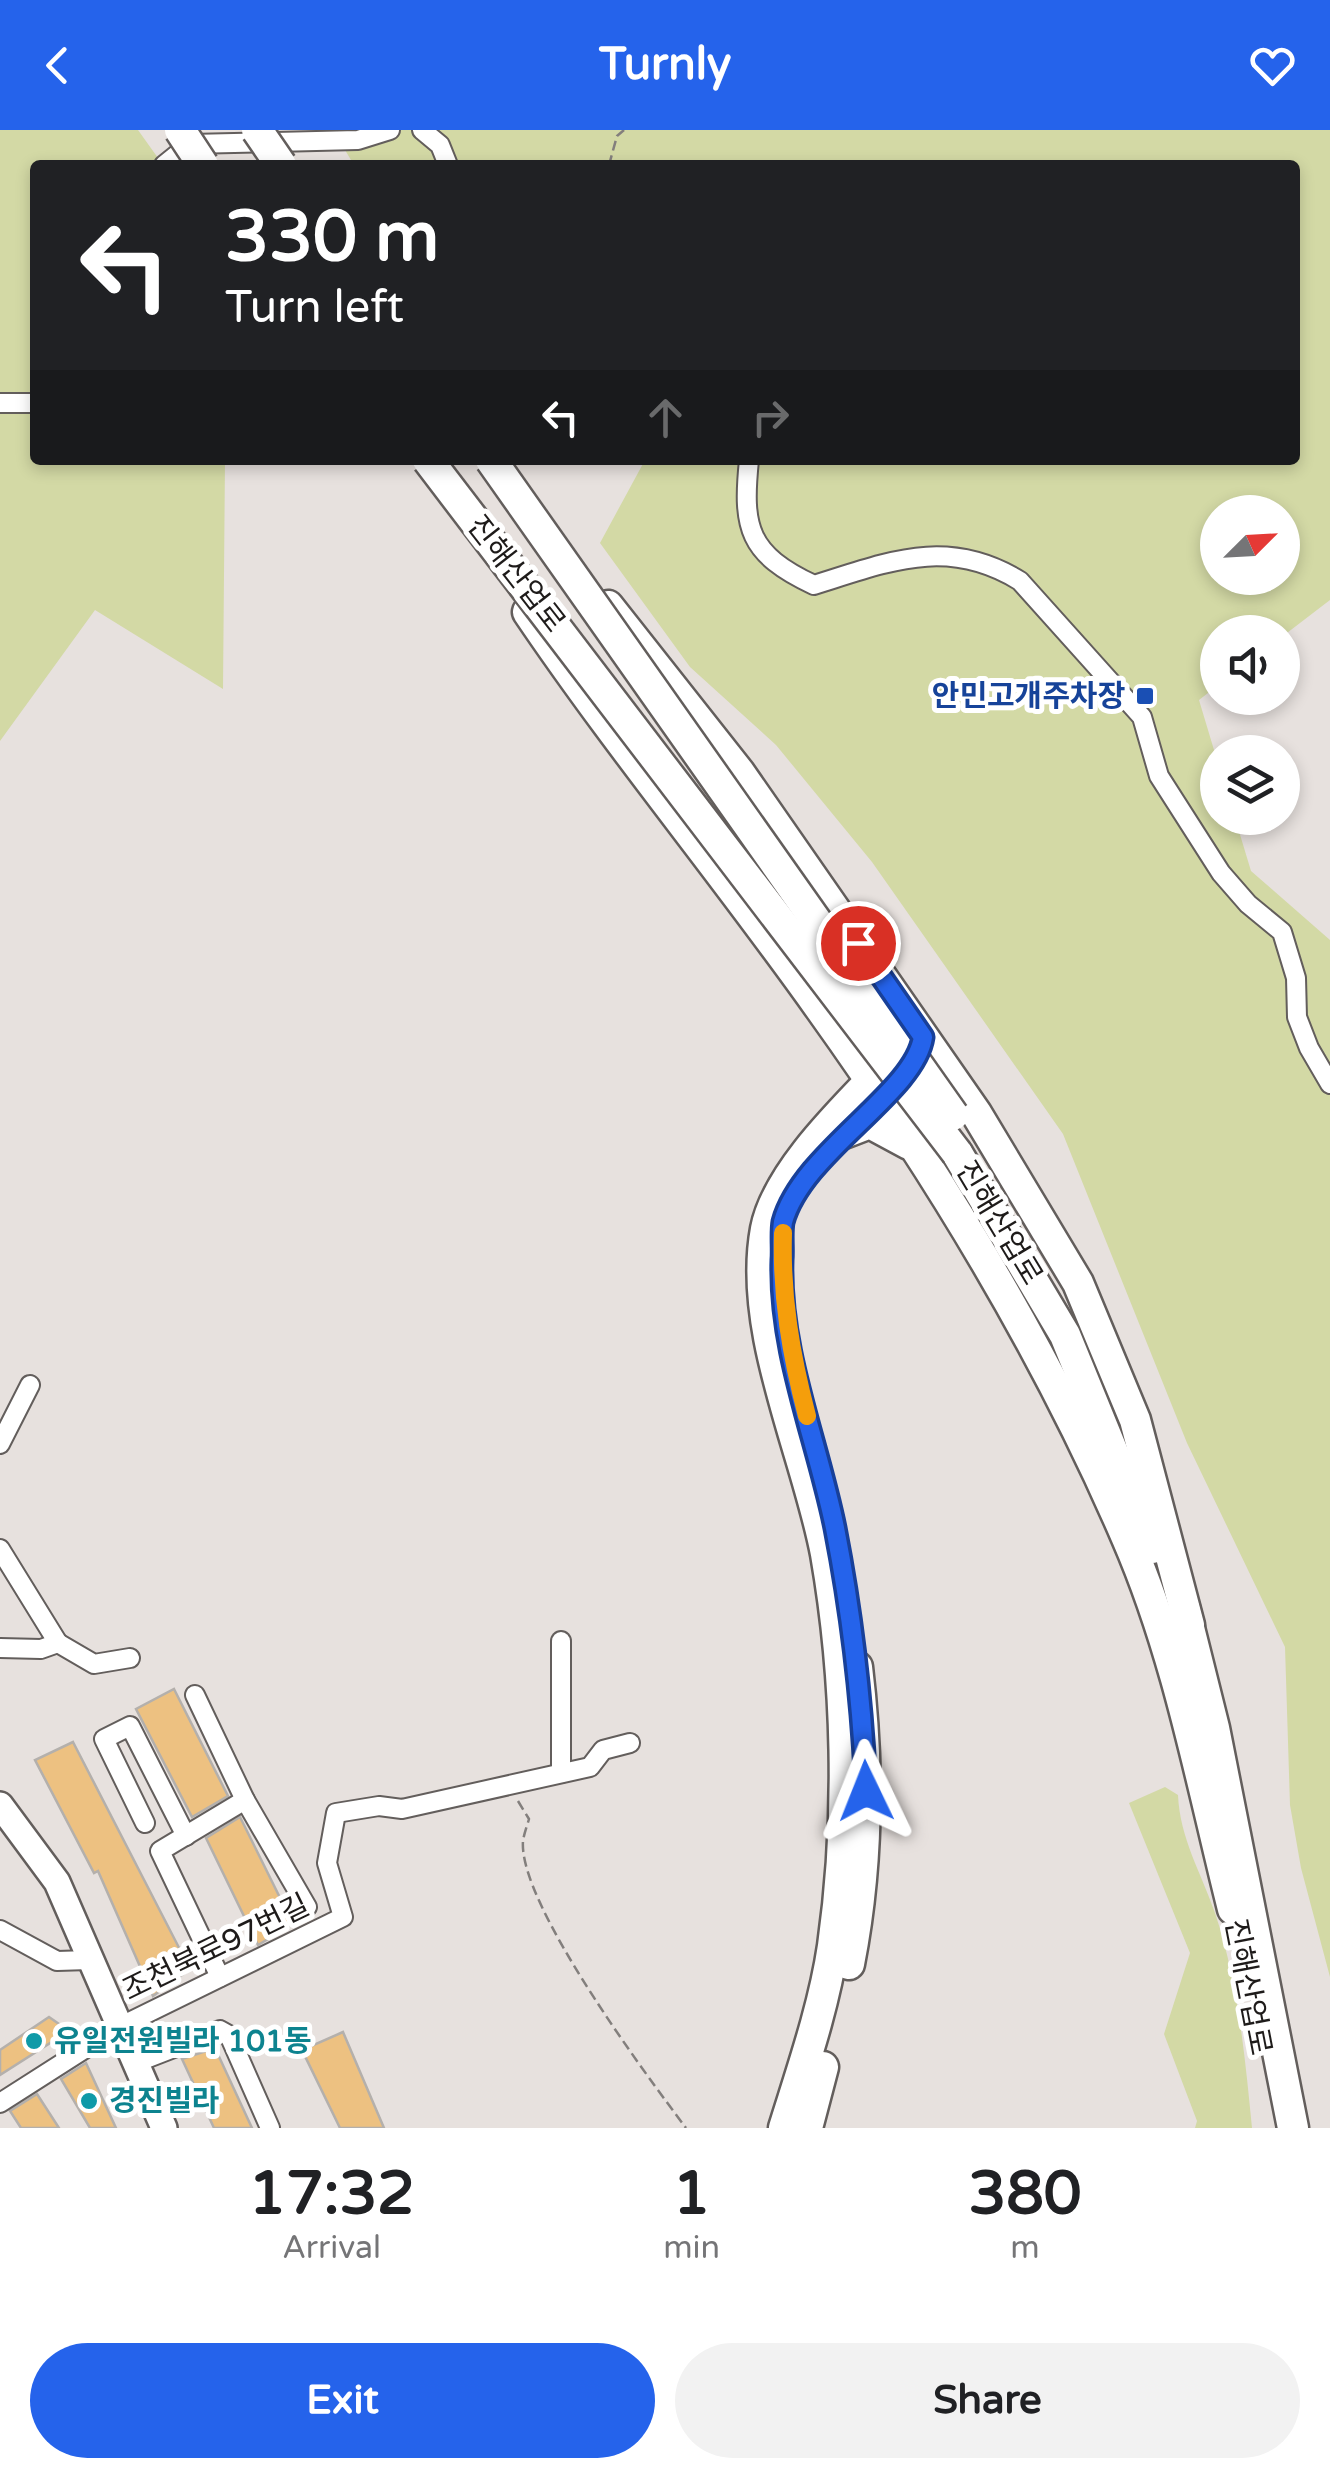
<!DOCTYPE html>
<meta charset="utf-8">
<style>
:root{--surface:#fff;--page:#f2f2f2;--text:#202124;--muted:#757577;--accent:#2563eb}
body{margin:0;font-family:"Varela Round","Noto Sans KR",sans-serif;background:var(--page);color:var(--text);height:100vh;display:flex;flex-direction:column;font-size:38px;white-space:nowrap}
*{box-sizing:border-box;margin:0}
p{font-size:32px;color:var(--muted)}
.icon{flex:none;width:55px;height:55px;fill:none;stroke:currentColor;stroke-width:2;stroke-linecap:round;stroke-linejoin:round}
.map{position:relative;height:1998px;overflow:hidden}
.panel{display:flex;flex-direction:column;background:var(--surface);flex:1}
.panel>*{flex:none}
.hud{position:absolute;left:30px;top:30px;width:1270px;height:305px;border-radius:10px;box-shadow:0 5px 15px #0003;background:#202124;color:#fff;overflow:hidden}
.needle{width:65px;rotate:66deg}
.controls{position:absolute;left:1200px;top:365px;display:grid;gap:20px}
.controls a{display:grid;place-items:center;width:100px;height:100px;border-radius:50%;background:var(--surface);box-shadow:0 5px 15px #0003;font-size:50px}
.pin{position:absolute;display:grid;place-items:center;width:85px;height:85px;color:#fff;margin:-42px;border:5px solid #fff;border-radius:50%;box-shadow:0 2px 10px #0007}
.me{position:absolute;width:110px;margin:-55px;rotate:358deg;stroke-linejoin:round;filter:drop-shadow(0 0 8px #0008)}
.turn{display:flex;align-items:center;gap:35px;height:210px;padding:0 30px;font-size:45px}
.turn .icon{width:130px;height:130px;stroke-width:2.5}
.turn b{display:block;font-size:70px;line-height:85px}
.lanes{display:flex;align-items:center;height:95px;padding:0 30px;background:#0003;justify-content:center;gap:50px;direction:ltr}
.lanes .off{opacity:.35}
.eta{display:flex;justify-content:space-evenly;align-items:center;height:170px;text-align:center}
.eta b{font-size:60px;font-weight:800;line-height:70px}
.primary-button{display:flex;gap:20px;margin-top:auto;padding:20px 30px}
.primary-button a{flex:1;height:115px;border-radius:60px;background:var(--accent);color:#fff;font-size:40px;font-weight:800;line-height:115px;text-align:center}
.primary-button a+a{background:var(--page);color:var(--text)}
header{display:flex;justify-content:space-between;align-items:center;height:130px;padding:0 30px;background:var(--accent);color:#fff;font-size:45px;font-weight:800}
.map>svg:first-child{display:block}
.green{fill:#d3d9a5;fill-rule:evenodd}
.building{fill:#edc181;stroke:#b4b0ac;stroke-width:2.5}
.lines{fill:none;stroke-linecap:round;stroke-linejoin:round}
.street-casing{stroke:#635e5c;stroke-width:22}
.secondary-casing{stroke:#635e5c;stroke-width:30}
.highway-casing{stroke:#635e5c;stroke-width:35}
.path{stroke:#837f7d;stroke-width:2.5;stroke-dasharray:10 5;stroke-linecap:butt}
.street{stroke:#fff;stroke-width:18}
.secondary{stroke:#fff;stroke-width:25}
.highway{stroke:#fff;stroke-width:30}
.highway-bridge-casing{stroke:#635e5c;stroke-width:35;stroke-linecap:butt}
.highway-bridge{stroke:#fff;stroke-width:30}
.route-casing{stroke:#184099;stroke-width:25}
.route{stroke:#2563eb;stroke-width:18}
.slow{stroke:#f59e0b;stroke-width:18}
.transit-dot{fill:#1a4fb4;stroke:#fff;stroke-width:4}
.culture-dot{fill:#0f9aa8;stroke:#fff;stroke-width:4}
.labels{text-anchor:middle;dominant-baseline:central;stroke-width:10;stroke-linejoin:round;paint-order:stroke}
.street-label{font-size:30px;fill:#1e1b1a;stroke:#fff}
.transit-label{font-size:30px;font-weight:bold;fill:#164399;stroke:#fff;text-anchor:end}
.culture-label{font-size:30px;font-weight:bold;fill:#0d838f;stroke:#fff;text-anchor:start}
</style>
<header><svg class="icon" aria-label="back" viewBox="0 0 24 24"><path d="M15 5l-7 7 7 7"/></svg>Turnly<svg class="icon" aria-label="heart" viewBox="0 0 24 24"><path d="M12 20l-8-8c-3-5 5-10 8-4 3-6 11-1 8 4z"/></svg></header>
<div class="map">
<svg width="1330" height="1998" viewBox="0 0 1330 1998">
<rect width="100%" height="100%" fill="#e7e1de"/>
<g class="green">
<path d="M0,0H138L163,35H35V330H225L223,559L95,480L0,611Z"/>
<path d="M333,0H1330V470L1283,506L1218,502L1217,556L1199,570L1217,630L1218,688H1235L1251,741L1330,810V1847L1301,1738L1290,1675L1285,1517L1187,1313L1063,1004L872,732L776,615L690,537L600,413L645,330H1295V35H354ZM1218,382H1282V448H1218Z"/>
<path d="M1165,1657L1178,1665C1180,1709 1201,1742 1215,1783C1238,1851 1245,1927 1252,1998H1195L1197,1991L1164,1904L1190,1823L1129,1673Z"/>
</g>
<g class="building">
<path d="M174,1559L228,1666L192,1687L136,1579Z"/>
<path d="M73,1612L190,1839L153,1866L98,1741L94,1743L35,1630Z"/>
<path d="M240,1687L293,1794L258,1815L206,1708Z"/>
<path d="M49,1887L69,1901L0,1945V1920Z"/>
<path d="M343,1902L384,1998H340L302,1920Z"/>
<path d="M215,1918L252,1998H214L182,1929Z"/>
<path d="M86,1933L116,1998H90L61,1949Z"/>
<path d="M37,1964L59,1998H21L10,1981Z"/>
</g>
<g class="lines">
<g class="street-casing">
<g id="street">
<path d="M422,0L440,15L448,35"/>
<path d="M164,35L190,14L358,10L390,0"/>
<path d="M0,273H35"/>
<path d="M749,330C742,398 748,424 814,455C888,432 947,406 1020,451L1142,587L1159,646L1221,743L1248,774L1282,802L1296,848L1297,887L1309,918L1330,954"/>
<path d="M0,1314L30,1255"/>
<path d="M0,1419L58,1513"/>
<path d="M0,1518L41,1519L58,1513L94,1534L130,1528"/>
<path d="M195,1565L245,1670"/>
<path d="M561,1643V1511"/>
<path d="M145,1693L104,1609L130,1596L186,1706"/>
<path d="M0,1800L57,1831L89,1830"/>
<path d="M220,1847L160,1721L245,1670L307,1777"/>
<path d="M135,1933L220,1900L229,1905L270,1998"/>
<path d="M0,1973L119,1897L343,1787L327,1733L336,1683L379,1676L402,1679L590,1637L603,1620L630,1613"/>
</g>
</g>
<g class="secondary-casing">
<path id="secondary" d="M0,1675L57,1752L164,1998"/>
</g>
<g class="highway-casing">
<g id="highway">
<path d="M608,476L739,642L976,983L1078,1153L1135,1290L1189,1495"/>
<path d="M528,482C620,618 725,744 820,878C939,1044 1046,1220 1127,1408C1178,1525 1202,1656 1233,1779"/>
<path d="M844,1003L870,993L909,1014"/>
<path d="M957,1023L1065,1205L1152,1418"/>
<path d="M1184,1478L1214,1598L1293,1998"/>
<path d="M849,1834C868,1736 869,1637 857,1537"/>
<path d="M784,1998C802,1940 824,1877 833,1816C851,1689 848,1550 826,1424C807,1323 747,1202 766,1099C777,1042 846,977 885,936"/>
<path d="M807,1998L823,1937"/>
</g>
</g>
<g class="path">
<path d="M609,35L617,6L624,0"/>
<path d="M518,1671L529,1689C527,1696 524,1704 523,1711C518,1773 647,1946 686,1998"/>
</g>
<use href="#street" class="street"/>
<use href="#secondary" class="secondary"/>
<use href="#highway" class="highway"/>
<g class="highway-bridge-casing">
<g id="highway-bridge">
<path d="M180,0L203,35"/>
<path d="M257,0L281,35"/>
<path d="M428,330L957,1023"/>
<path d="M491,330L953,985"/>
</g>
</g>
<use href="#highway-bridge" class="highway-bridge"/>
</g>
<g class="lines">
<g class="route-casing">
<path id="route" d="M858,813L923,907C915,963 802,1022 783,1092C781,1103 783,1119 782,1130C779,1222 817,1309 835,1398C852,1485 862,1572 866,1661"/>
</g>
<use href="#route" class="route"/>
<path class="slow" d="M783,1103C781,1167 791,1225 807,1286"/>
</g>
<rect class="transit-dot" x="1135" y="556" width="20" height="20" rx="5"/>
<g class="culture-dot">
<circle cx="34" cy="1911" r="10"/>
<circle cx="89" cy="1971" r="10"/>
</g>
<g class="labels">
<g class="street-label">
<text transform="translate(516 444) rotate(52)">진해산업로</text>
<text transform="translate(999 1093) rotate(59)">진해산업로</text>
<text transform="translate(216 1818) rotate(-26)">조천북로97번길</text>
<text transform="translate(1248 1857) rotate(79)">진해산업로</text>
</g>
<g class="transit-label">
<text x="1125" y="566">안민고개주차장</text>
</g>
<g class="culture-label">
<text x="54" y="1911">유일전원빌라 101동</text>
<text x="109" y="1971">경진빌라</text>
</g>
</g>
</svg>
<div class="controls">
<a><svg class="needle" viewBox="-14 -14 28 28"><path d="M0-13l5 13h-10z" fill="#e53935"/><path d="M0 13l5-13h-10z" fill="#757577"/></svg></a>
<a><svg class="icon" aria-label="sound" viewBox="0 0 24 24"><path d="M4 9h4l5-4v14l-5-4H4zM17 9q2 3 0 6"/></svg></a>
<a><svg class="icon" aria-label="layers" viewBox="0 0 24 24"><path d="M12 4l9 5-9 5-9-5zM3 14l9 5 9-5"/></svg></a>
</div>
<div class="pin" style="left:858px;top:813px;background:#d93025"><svg class="icon" aria-label="arrive" viewBox="0 0 24 24"><path d="M6 21V4h12l-3 4 3 4H6"/></svg></div>
<svg class="me" style="left:866px;top:1661px" viewBox="-20 -20 40 40"><path d="M0-17L14 15 0 8-14 15z" fill="#2563eb" stroke="#fff" stroke-width="4"/></svg>
<div class="hud">
<div class="turn"><svg class="icon" aria-label="left" viewBox="0 0 24 24"><path d="M17 20v-9H6M10 6l-5 5 5 5"/></svg><div><b>330 m</b>Turn left</div></div>
<div class="lanes"><svg class="icon" aria-label="left" viewBox="0 0 24 24"><path d="M17 20v-9H6M10 6l-5 5 5 5"/></svg><svg class="icon off" aria-label="ahead" viewBox="0 0 24 24"><path d="M12 20V5M6 11l6-6 6 6"/></svg><svg class="icon off" aria-label="right" viewBox="0 0 24 24"><path d="M7 20v-9h11M14 6l5 5-5 5"/></svg></div>
</div>
</div>
<section class="panel">
<div class="eta">
<div><b>17:32</b><p>Arrival</p></div>
<div><b>1</b><p>min</p></div>
<div><b>380</b><p>m</p></div>
</div>
<div class="primary-button"><a>Exit</a><a>Share</a></div>
</section>
